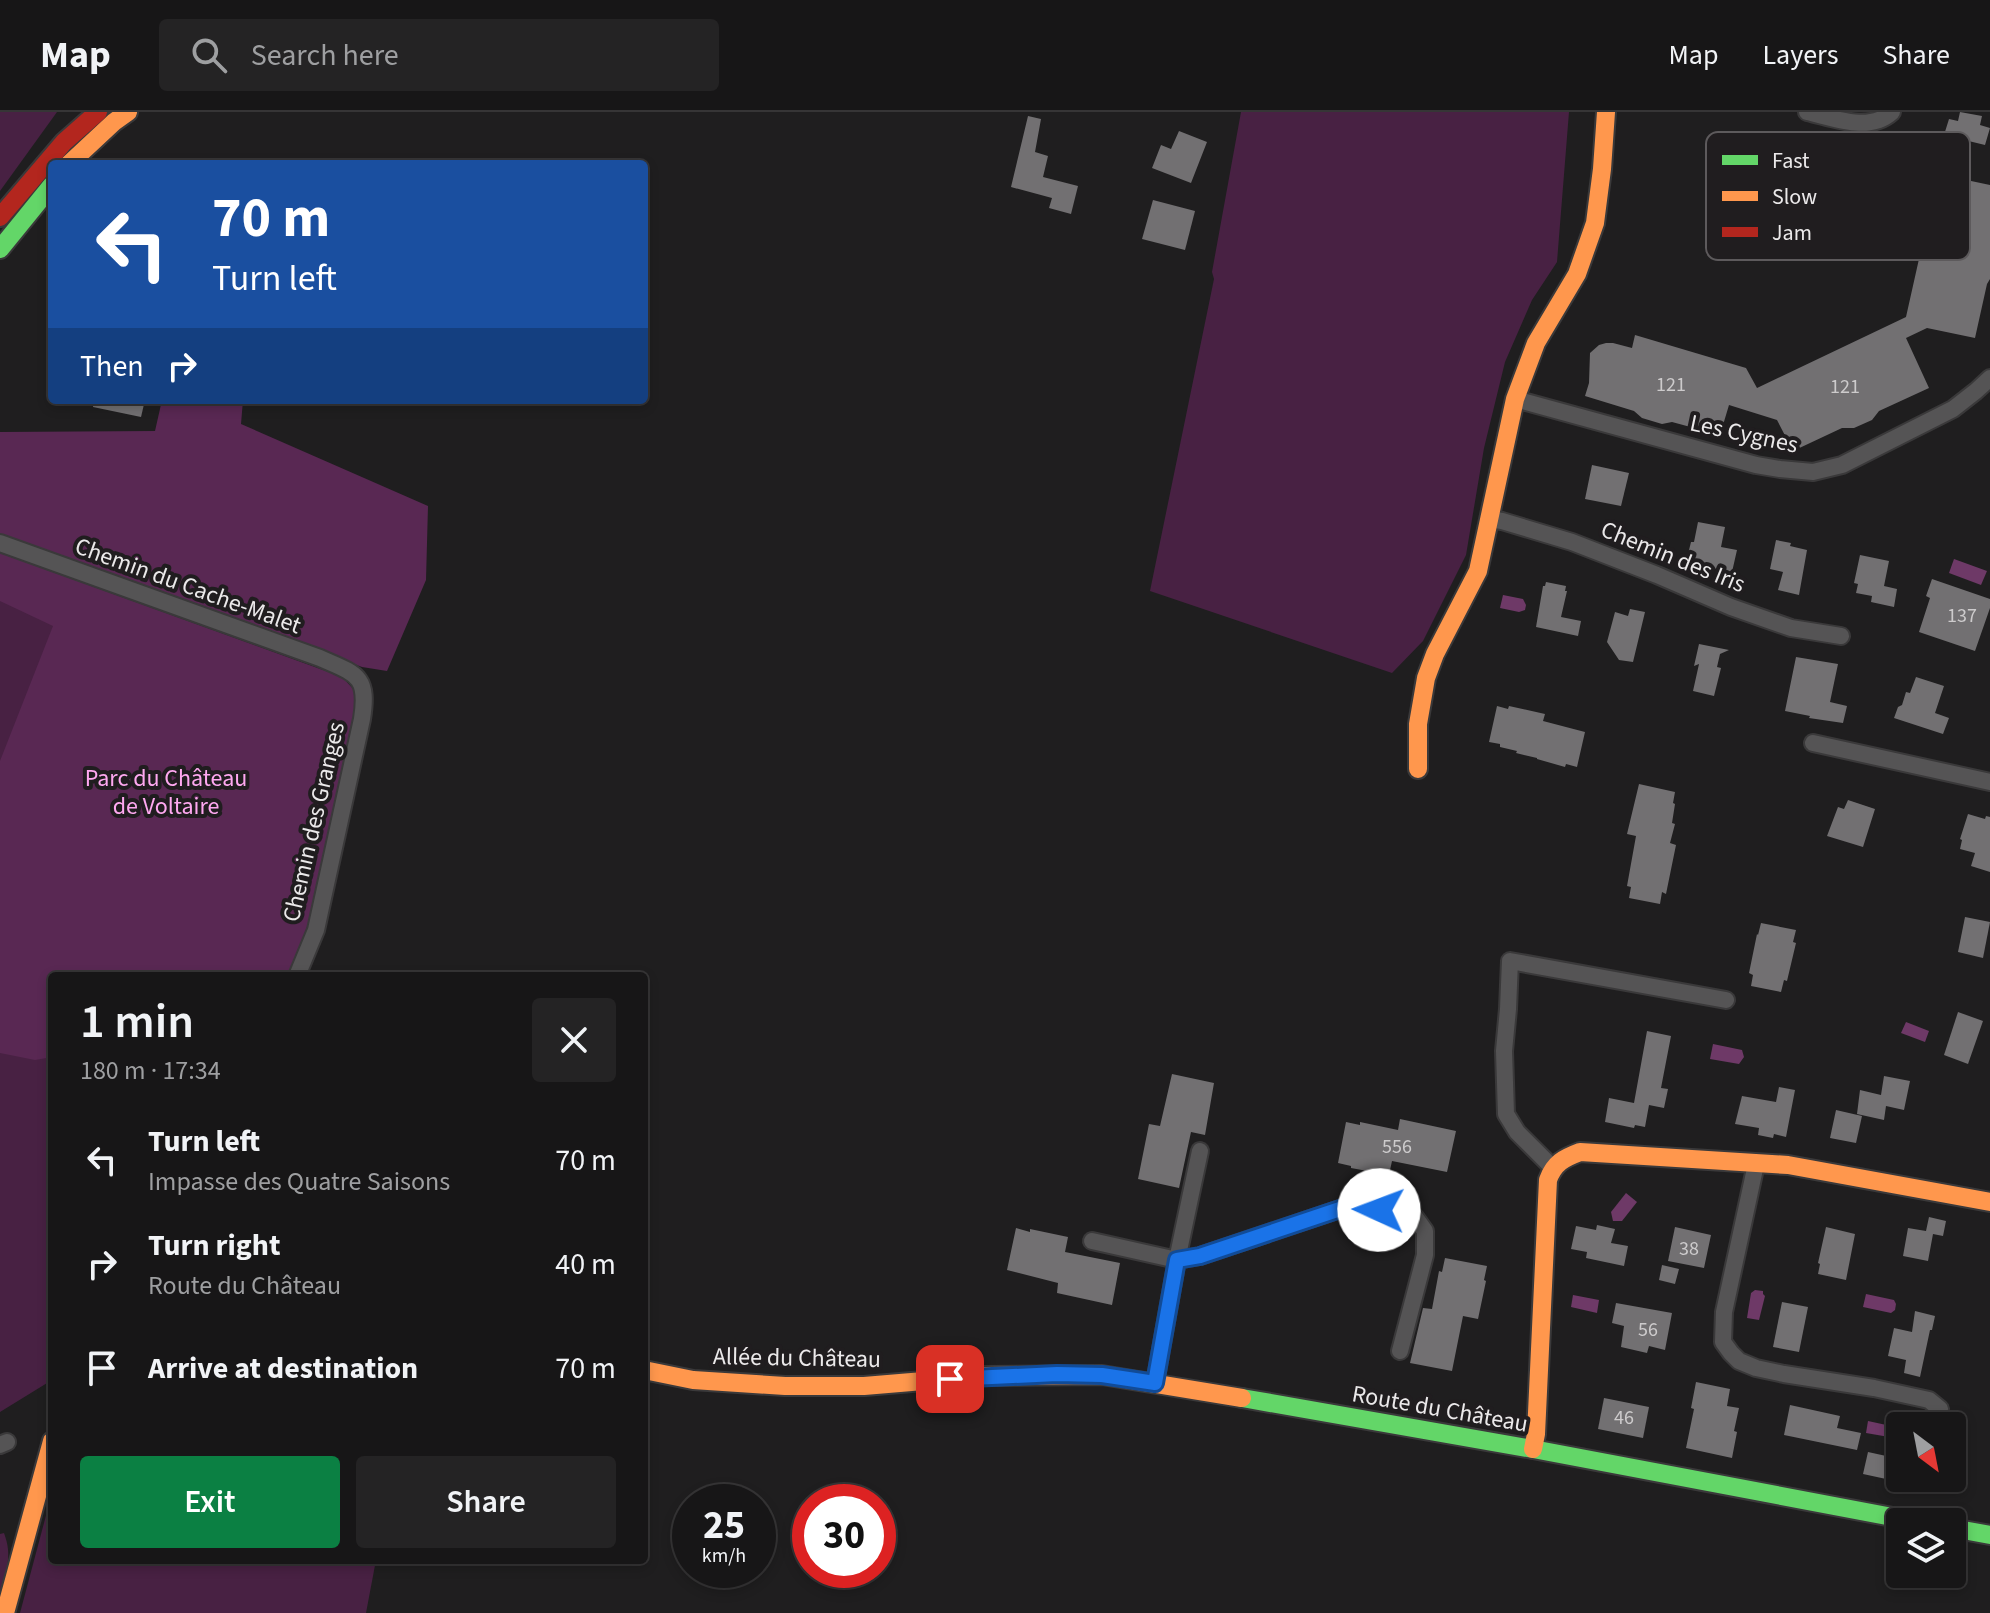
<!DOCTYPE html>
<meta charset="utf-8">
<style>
:root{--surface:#171617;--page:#242324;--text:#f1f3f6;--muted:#9e9fa1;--line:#363536;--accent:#0b8043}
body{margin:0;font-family:"Source Sans 3",sans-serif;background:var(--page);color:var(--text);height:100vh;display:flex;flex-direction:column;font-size:30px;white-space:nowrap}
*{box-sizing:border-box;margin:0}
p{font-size:26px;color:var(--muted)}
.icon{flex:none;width:44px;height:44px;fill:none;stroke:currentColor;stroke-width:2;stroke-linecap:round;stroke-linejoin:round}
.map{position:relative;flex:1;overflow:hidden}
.panel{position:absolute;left:48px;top:860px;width:600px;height:592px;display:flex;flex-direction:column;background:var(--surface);border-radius:8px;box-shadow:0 4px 12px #0003,0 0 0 2px var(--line)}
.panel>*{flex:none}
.top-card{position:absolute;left:48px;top:48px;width:600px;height:244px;border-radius:8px;box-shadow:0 4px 12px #0003,0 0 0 2px var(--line);background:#1a4fa0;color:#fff;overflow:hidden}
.needle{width:52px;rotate:148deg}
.buttons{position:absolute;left:1886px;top:1300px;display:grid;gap:16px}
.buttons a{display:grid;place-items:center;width:80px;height:80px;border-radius:8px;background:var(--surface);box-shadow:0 4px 12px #0003,0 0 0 2px var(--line);font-size:40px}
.speed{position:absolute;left:672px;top:1372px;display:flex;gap:16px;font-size:40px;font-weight:700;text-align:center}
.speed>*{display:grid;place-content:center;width:104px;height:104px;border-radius:50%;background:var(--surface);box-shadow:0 4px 12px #0003,0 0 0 2px var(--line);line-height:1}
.speed small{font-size:20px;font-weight:400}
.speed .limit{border:12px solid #d22;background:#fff;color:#111}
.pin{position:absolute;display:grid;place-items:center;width:68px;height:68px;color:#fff;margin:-34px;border-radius:16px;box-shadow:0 4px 12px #0006}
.me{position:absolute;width:88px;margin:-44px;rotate:272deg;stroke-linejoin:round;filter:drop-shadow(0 0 6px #0008)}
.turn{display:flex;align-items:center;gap:28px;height:168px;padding:0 32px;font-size:36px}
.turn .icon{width:104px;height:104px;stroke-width:2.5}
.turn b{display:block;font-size:56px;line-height:68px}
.then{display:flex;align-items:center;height:76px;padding:0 32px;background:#0003;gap:16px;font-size:30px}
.round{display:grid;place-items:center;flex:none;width:84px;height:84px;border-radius:8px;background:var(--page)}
.overview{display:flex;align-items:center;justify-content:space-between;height:136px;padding:0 32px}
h1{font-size:48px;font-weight:600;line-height:60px}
.button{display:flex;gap:16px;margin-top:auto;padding:16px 32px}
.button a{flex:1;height:92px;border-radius:8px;background:var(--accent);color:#fff;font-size:32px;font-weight:600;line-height:92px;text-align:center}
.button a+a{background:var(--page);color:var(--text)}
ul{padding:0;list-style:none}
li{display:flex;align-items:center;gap:24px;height:104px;padding:0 32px}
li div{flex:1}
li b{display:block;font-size:30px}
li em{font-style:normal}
header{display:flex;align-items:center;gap:48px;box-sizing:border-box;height:112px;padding:0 40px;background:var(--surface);border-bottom:2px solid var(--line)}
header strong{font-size:38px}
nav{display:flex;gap:44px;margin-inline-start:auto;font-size:28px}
.search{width:560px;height:72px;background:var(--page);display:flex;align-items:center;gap:20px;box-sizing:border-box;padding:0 28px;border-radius:8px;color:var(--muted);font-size:30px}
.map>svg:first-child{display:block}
.green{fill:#482143}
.forest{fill:#592853}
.water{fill:#6e3967}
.building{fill:#727072}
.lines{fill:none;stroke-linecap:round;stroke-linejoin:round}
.street-casing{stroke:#3a393a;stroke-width:20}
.fast-casing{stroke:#3a393a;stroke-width:22}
.slow-casing{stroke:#3a393a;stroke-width:22}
.jam-casing{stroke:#3a393a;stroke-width:22}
.street{stroke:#555455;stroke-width:16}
.fast{stroke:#63d668;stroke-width:18}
.slow{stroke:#ff974d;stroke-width:18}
.jam{stroke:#b3261e;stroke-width:18}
.route-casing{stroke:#114b97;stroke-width:20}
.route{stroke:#1a73e8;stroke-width:14}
.labels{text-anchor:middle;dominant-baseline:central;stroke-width:8;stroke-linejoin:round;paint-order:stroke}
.number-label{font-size:20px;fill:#cdcbcc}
.street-label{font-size:24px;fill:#ebe9ea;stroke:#201d1f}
.park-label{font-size:24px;fill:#fea8f0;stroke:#201d1f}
.key{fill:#201d1f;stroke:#5d5a5c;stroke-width:2}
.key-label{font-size:22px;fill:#ebe9ea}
</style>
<header>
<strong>Map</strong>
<div class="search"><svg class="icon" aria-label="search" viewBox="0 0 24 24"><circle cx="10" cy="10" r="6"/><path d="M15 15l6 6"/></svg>Search here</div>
<nav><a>Map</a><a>Layers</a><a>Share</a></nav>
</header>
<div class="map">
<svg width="1990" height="1501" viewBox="0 0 1990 1501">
<rect width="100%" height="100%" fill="#1f1e1f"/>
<g class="green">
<path d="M0,0H57L0,79Z"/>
<path d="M1241,0H1569L1557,150L1532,188L1505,250L1484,336L1466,443L1423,529L1392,561L1150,479L1214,167L1212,160Z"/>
<path d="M0,441L342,565L354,578L358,590L308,812L288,864H52V1268L0,1300Z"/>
<path d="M52,1381V1448H376L366,1501H20Z"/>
<path d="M4,1421C13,1445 6,1458 0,1481V1422Z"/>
</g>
<g class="forest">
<path d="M162,288H243L241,312L428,394L426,468L387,559L362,555L0,422V320L155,319Z"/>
<path d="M0,441L342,565L354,578L358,590L308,812L288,864H52V945L35,948L0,941V649L53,514L0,489Z"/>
</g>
<g class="water">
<path d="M1954,447L1987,459L1981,473L1949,461Z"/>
<path d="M1503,483L1523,487L1526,493L1525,498L1519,500L1500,496Z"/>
<path d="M1906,910L1929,919L1925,930L1901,921Z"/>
<path d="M1713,932L1742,938L1744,945L1739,952L1710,947Z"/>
<path d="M1626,1081L1637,1090L1622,1109H1613L1611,1100Z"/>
<path d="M1755,1178L1763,1179V1182L1765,1184L1759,1208L1747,1206L1751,1181Z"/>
<path d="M1866,1182L1894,1188L1896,1192L1895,1198L1891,1201L1863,1195Z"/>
<path d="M1573,1183L1599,1188L1597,1201L1571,1195Z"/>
<path d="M1868,1309L1891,1314L1889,1325L1866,1321Z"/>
</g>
<g class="building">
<path d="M1960,0L1982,4L1980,13L1990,16L1985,33L1944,23L1949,7L1958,9Z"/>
<path d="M1028,4L1041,7L1035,40L1048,44L1043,65L1078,74L1071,102L1049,96L1052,86L1011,75Z"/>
<path d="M1179,19L1207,30L1191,71L1152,56L1161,33L1171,37Z"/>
<path d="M1938,62L1990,73V167L1987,172L1975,226L1927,216L1906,226L1929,276L1879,299L1872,308L1854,316H1842L1793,339L1777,308L1729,293L1720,323L1672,310L1662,312L1642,306L1634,299L1585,284L1589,271L1590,241L1599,233L1606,231H1613L1632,236L1635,223L1746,256L1757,276L1906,205Z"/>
<path d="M1153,88L1195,99L1185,138L1142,127Z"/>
<path d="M94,288H145L141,305L93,295Z"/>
<path d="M1592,353L1629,361L1621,394L1585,387Z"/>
<path d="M1698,410L1725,415L1721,435L1737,438L1732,460L1702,454L1704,450L1687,446L1691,430H1694Z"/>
<path d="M1776,428L1791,431L1790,434L1807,438L1799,483L1778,478L1783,460L1770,457Z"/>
<path d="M1860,443L1889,449L1884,474L1897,477L1894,495L1871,490L1872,484L1856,481L1858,472L1854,471Z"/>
<path d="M1932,467L1990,487V496L1975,539L1919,520L1930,486L1926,484Z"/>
<path d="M1546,470L1566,474L1565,479H1567L1561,505L1581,509L1578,524L1536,515L1543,474H1545Z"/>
<path d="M1630,497L1645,500L1633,550L1619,548L1607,530L1615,500L1628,504Z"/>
<path d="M1699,532L1729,538L1720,542L1717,555L1721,556L1714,584L1693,579L1699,552L1694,554Z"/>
<path d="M1796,545L1838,552L1830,590L1847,594L1843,611L1809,606L1810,604L1785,599Z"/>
<path d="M1916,565L1944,574L1935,601L1949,606L1943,622L1894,606L1898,595L1902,593L1906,580L1910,581Z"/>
<path d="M1497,594L1508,597L1509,594L1545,602L1543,609L1585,620L1577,655L1566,652L1565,655L1537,647V646L1516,641L1517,639L1500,635V632L1489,630Z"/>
<path d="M1639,672L1675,680L1673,691L1675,692L1672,711L1675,712L1670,731L1676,733L1666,782L1662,780L1660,792L1629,786L1631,775L1627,774L1636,724L1627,722Z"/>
<path d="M1848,688L1875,697L1863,735L1827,724L1838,695L1844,697Z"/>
<path d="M1968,702L1985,707L1986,704L1990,705V760L1971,754L1975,741L1960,737L1962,728L1960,727Z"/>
<path d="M1965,805L1990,810L1983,846L1958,840Z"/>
<path d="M1761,811L1796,818L1793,830L1796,831L1787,869L1784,868L1781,880L1751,874L1753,863L1749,861L1757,822L1758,823Z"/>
<path d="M1958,900L1983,909L1968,952L1944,943Z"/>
<path d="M1647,919L1671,924L1661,976L1668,977L1664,996L1649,993L1645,1015L1635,1013L1634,1016L1605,1010L1609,986L1634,991Z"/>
<path d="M1172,962L1214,971L1205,1023L1191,1020L1179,1076L1138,1067L1149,1012L1160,1014Z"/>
<path d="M1884,964L1910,969L1904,998L1886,994L1884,1008L1857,1002L1860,978L1881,983Z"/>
<path d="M1779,975L1795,978L1786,1025L1774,1022L1773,1026L1758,1023L1759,1016L1735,1012L1742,984L1776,990Z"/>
<path d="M1836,998L1862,1004L1856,1031L1830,1026Z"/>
<path d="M1400,1007L1456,1019L1447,1060L1392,1049L1389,1063L1351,1056V1054L1338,1051L1346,1010L1360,1013V1010L1398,1018Z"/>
<path d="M1929,1105L1946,1109L1943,1124L1933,1122L1928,1149L1903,1144L1908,1116L1926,1119Z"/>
<path d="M1597,1113L1615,1117L1611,1131L1628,1134L1624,1154L1586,1146L1587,1140L1571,1137L1576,1114L1596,1118Z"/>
<path d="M1675,1115L1711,1123L1704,1156L1668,1149Z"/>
<path d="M1826,1115L1855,1122L1846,1168L1818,1162L1820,1152L1818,1151Z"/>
<path d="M1016,1116L1030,1120V1117L1068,1125L1065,1140L1120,1151L1112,1193L1057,1181L1058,1171L1007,1158Z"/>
<path d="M1445,1146L1487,1154L1484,1168L1486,1169L1478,1207L1463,1204L1452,1259L1410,1251L1423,1196L1432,1197L1439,1159L1442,1160Z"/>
<path d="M1662,1153L1679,1157L1675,1172L1659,1168Z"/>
<path d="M1782,1190L1808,1195L1799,1240L1773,1235Z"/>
<path d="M1616,1191L1672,1201L1665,1238L1649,1234L1647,1241L1621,1235L1624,1214L1612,1211Z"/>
<path d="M1915,1199L1935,1204L1932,1218H1930L1920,1265L1904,1261L1906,1248L1888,1244L1894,1216L1912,1220Z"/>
<path d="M1696,1270L1730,1277L1727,1294L1739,1296L1734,1319L1737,1320L1732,1346L1686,1336L1694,1297L1691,1296Z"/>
<path d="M1604,1286L1649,1295L1643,1326L1598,1317Z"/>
<path d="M1790,1293L1840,1304L1837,1316L1861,1321L1857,1338L1784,1323Z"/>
<path d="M1868,1340L1900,1347V1370L1863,1362Z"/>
</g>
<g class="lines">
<g class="street-casing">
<g id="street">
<path d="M1807,0C1834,6 1869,21 1892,0"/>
<path d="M1515,287L1756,353L1780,357L1813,360L1842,353L1953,297L1976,279L1990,266"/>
<path d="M1489,407L1502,409L1572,430L1657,463L1731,495L1791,516L1841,524"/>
<path d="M0,431L320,546C356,562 369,563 362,607L316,818L297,864"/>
<path d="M1813,631L1990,670"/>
<path d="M1756,1052L1724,1200L1723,1230L1731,1241L1739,1249L1756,1256L1784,1262L1874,1276L1929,1288L1940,1297"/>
<path d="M1552,1055L1517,1020L1506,1002L1504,939L1508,897L1510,849L1726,888"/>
<path d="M1092,1129L1177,1148L1200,1039"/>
<path d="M1155,1271L1177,1148L1200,1144L1346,1095L1415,1105L1425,1119V1143L1400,1239"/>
<path d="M0,1333L7,1330"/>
</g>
</g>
<g class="fast-casing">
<g id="fast">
<path d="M0,137L52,73"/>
<path d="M1242,1286L1533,1337L1919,1410"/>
<path d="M1952,1416L1990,1423"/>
</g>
</g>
<g class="slow-casing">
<g id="slow">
<path d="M69,52L114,10L128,0"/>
<path d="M1418,657V612L1426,566L1435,542L1478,459L1515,287L1536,231L1577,162L1595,111L1602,57L1606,0"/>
<path d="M644,1258L693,1268L785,1274H864L983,1264L1102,1263L1242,1286"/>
<path d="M1533,1337L1536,1322L1548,1068C1554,1051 1564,1046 1580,1040L1788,1053L1990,1090"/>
<path d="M5,1501L52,1329"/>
</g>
</g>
<g class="jam-casing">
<path id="jam" d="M0,105L64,30L98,0"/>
</g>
<use href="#street" class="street"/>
<use href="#fast" class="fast"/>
<use href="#slow" class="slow"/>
<use href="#jam" class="jam"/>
</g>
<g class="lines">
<g class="route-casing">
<path id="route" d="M950,1267L1057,1262L1102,1263L1155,1271L1177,1148L1200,1144L1346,1095L1379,1098"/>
</g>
<use href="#route" class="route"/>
</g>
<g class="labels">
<g class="number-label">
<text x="1671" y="273">121</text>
<text x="1845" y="275">121</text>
<text x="1962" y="504">137</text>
<text x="1397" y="1035">556</text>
<text x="1689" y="1137">38</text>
<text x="1648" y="1218">56</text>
<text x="1624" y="1306">46</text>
</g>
<g class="street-label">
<text transform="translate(1744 322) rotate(12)">Les Cygnes</text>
<text transform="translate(1673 445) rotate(22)">Chemin des Iris</text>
<text transform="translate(188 474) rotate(20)">Chemin du Cache-Malet</text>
<text transform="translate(314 710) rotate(-77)">Chemin des Granges</text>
<text transform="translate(797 1246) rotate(1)">Allée du Château</text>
<text transform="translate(1440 1297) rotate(10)">Route du Château</text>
</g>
<g class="park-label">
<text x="166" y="666">Parc du Château<tspan x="166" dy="28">de Voltaire</tspan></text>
</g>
</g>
<rect x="1706" y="20" width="264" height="128" rx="12" class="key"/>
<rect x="1722" y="43" width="36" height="10" fill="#63d668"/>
<rect x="1722" y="79" width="36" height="10" fill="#ff974d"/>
<rect x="1722" y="115" width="36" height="10" fill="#b3261e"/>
<g class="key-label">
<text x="1772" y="56">Fast</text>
<text x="1772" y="92">Slow</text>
<text x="1772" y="128">Jam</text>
</g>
</svg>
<div class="buttons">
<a><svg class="needle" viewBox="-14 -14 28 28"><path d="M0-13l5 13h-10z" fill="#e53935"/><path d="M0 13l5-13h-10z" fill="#9e9fa1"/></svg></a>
<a><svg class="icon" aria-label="layers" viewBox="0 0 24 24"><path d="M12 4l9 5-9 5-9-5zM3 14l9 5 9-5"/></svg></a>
</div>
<div class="speed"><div>25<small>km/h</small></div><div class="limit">30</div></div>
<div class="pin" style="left:950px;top:1267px;background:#d93025"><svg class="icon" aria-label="arrive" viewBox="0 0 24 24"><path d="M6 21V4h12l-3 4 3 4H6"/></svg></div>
<svg class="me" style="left:1379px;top:1098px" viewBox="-20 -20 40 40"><circle r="19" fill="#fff"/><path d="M0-13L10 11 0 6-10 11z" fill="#1a73e8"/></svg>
<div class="top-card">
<div class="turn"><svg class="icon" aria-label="left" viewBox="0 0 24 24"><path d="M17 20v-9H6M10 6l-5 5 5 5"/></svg><div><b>70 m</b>Turn left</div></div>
<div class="then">Then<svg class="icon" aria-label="right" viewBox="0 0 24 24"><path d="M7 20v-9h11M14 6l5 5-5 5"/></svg></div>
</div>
<section class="panel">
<div class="overview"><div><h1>1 min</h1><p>180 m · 17:34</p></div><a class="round"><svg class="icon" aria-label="close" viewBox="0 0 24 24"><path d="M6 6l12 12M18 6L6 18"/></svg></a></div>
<ul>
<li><svg class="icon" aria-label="left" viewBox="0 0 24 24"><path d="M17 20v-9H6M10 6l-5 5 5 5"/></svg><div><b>Turn left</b><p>Impasse des Quatre Saisons</p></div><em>70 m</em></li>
<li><svg class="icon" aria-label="right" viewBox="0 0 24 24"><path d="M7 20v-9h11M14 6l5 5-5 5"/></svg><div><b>Turn right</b><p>Route du Château</p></div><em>40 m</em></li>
<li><svg class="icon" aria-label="arrive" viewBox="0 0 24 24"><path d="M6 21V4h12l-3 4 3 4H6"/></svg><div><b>Arrive at destination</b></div><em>70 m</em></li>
</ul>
<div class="button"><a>Exit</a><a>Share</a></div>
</section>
</div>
